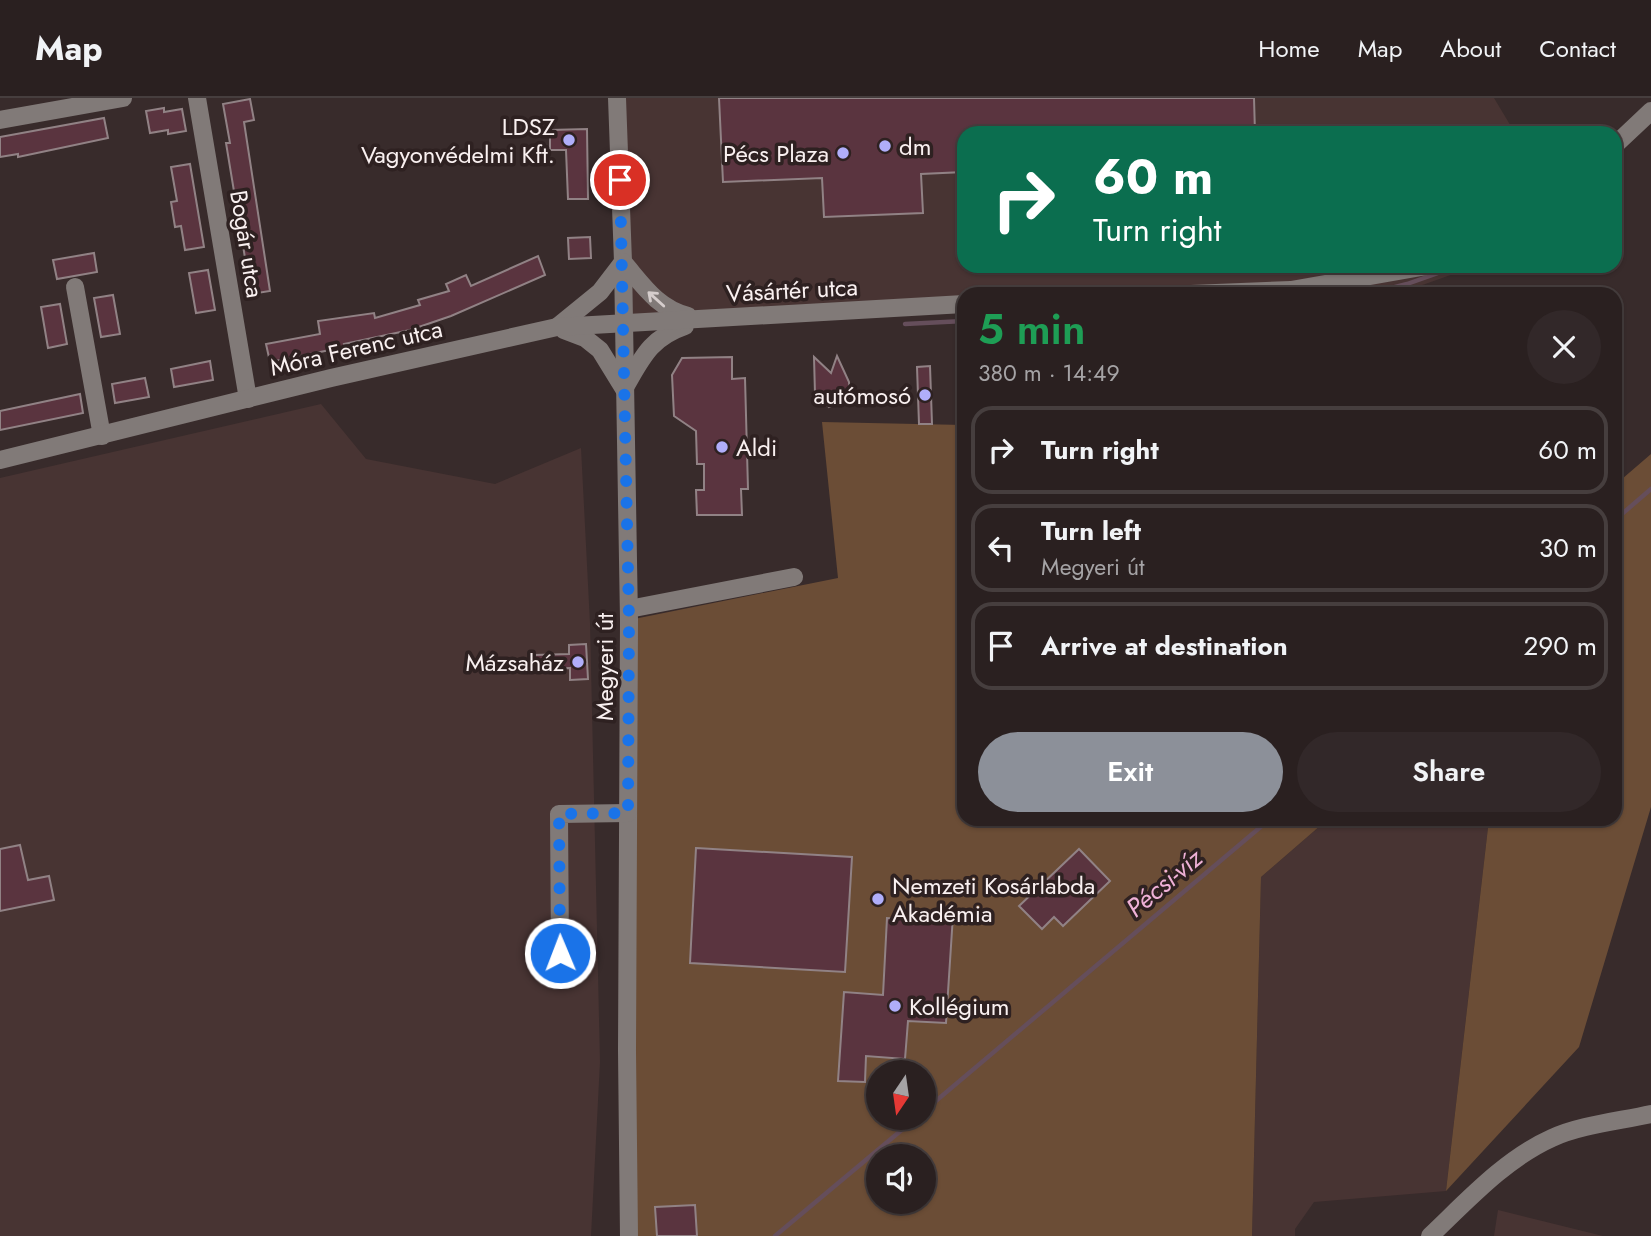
<!DOCTYPE html>
<meta charset="utf-8">
<style>
:root{--surface:#2a2020;--page:#322829;--text:#f1f3f6;--muted:#a5a3a5;--line:#463e3e;--accent:#8c9099}
body{margin:0;font-family:Jost,sans-serif;background:var(--page);color:var(--text);height:100vh;display:flex;flex-direction:column;font-size:26px;white-space:nowrap}
*{box-sizing:border-box;margin:0}
p{font-size:23px;color:var(--muted)}
.icon{flex:none;width:38px;height:38px;fill:none;stroke:currentColor;stroke-width:2;stroke-linecap:round;stroke-linejoin:round}
.map{position:relative;flex:1;overflow:hidden}
.panel{position:absolute;left:957px;top:189px;width:665px;height:539px;display:flex;flex-direction:column;background:var(--surface);border-radius:21px;box-shadow:0 2px 5px #0004,0 0 0 2px var(--line)}
.panel>*{flex:none}
.hud{position:absolute;left:957px;top:28px;width:665px;height:147px;border-radius:21px;box-shadow:0 2px 5px #0004,0 0 0 2px var(--line);background:#0b6e4f;color:#fff;overflow:hidden}
.needle{width:46px;rotate:193deg}
.tools{position:absolute;left:866px;top:962px;display:grid;gap:14px}
.tools a{display:grid;place-items:center;width:70px;height:70px;border-radius:50%;background:var(--surface);box-shadow:0 2px 5px #0004,0 0 0 2px var(--line);font-size:35px}
.pin{position:absolute;display:grid;place-items:center;width:60px;height:60px;color:#fff;margin:-30px;border:4px solid #fff;border-radius:50%;box-shadow:0 2px 7px #0007}
.me{position:absolute;width:77px;margin:-38px;rotate:359deg;stroke-linejoin:round;filter:drop-shadow(0 0 5px #0008)}
.turn{display:flex;align-items:center;gap:24px;height:147px;padding:0 21px;font-size:32px}
.turn .icon{width:91px;height:91px;stroke-width:2.5}
.turn b{display:block;font-size:49px;line-height:60px}
.round{display:grid;place-items:center;flex:none;width:74px;height:74px;border-radius:37px;background:var(--page)}
.summary{display:flex;align-items:center;justify-content:space-between;height:119px;padding:0 21px}
h1{font-size:42px;font-weight:600;line-height:52px;color:#1e9e55}
.cta{display:flex;gap:14px;margin-top:auto;padding:14px 21px}
.cta a{flex:1;height:80px;border-radius:42px;background:var(--accent);color:#fff;font-size:28px;font-weight:600;line-height:80px;text-align:center}
.cta a+a{background:var(--page);color:var(--text)}
ul{padding:0;list-style:none}
li{display:flex;align-items:center;gap:21px;height:88px;margin:0 14px 10px;padding:0 7px;border:4px solid var(--line);border-radius:21px}
li div{flex:1}
li b{display:block;font-size:26px}
li em{font-style:normal}
header{display:flex;align-items:center;gap:42px;box-sizing:border-box;height:98px;padding:0 35px;background:var(--surface);border-bottom:2px solid var(--line)}
header strong{font-size:33px}
nav{display:flex;gap:38px;margin-inline-start:auto;font-size:24px}
.map>svg:first-child{display:block}
.built{fill:#483433}
.green{fill:#6b4d36;fill-rule:evenodd}
.lines{fill:none;stroke-linecap:round;stroke-linejoin:round}
.stream{stroke:#654e5b;stroke-width:4.5}
.building{fill:#5a343f;stroke:#918285;stroke-width:2}
.minor{stroke:#817a78;stroke-width:18}
.oneway{stroke:#d5cdcc}
.route{stroke:#1a73e8;stroke-width:12;stroke-dasharray:0 21.6}
.poi-dot{fill:#b0aefa;stroke:#2e2121;stroke-width:2.5}
.labels{text-anchor:middle;dominant-baseline:central;stroke-width:7;stroke-linejoin:round;paint-order:stroke}
.poi-label{font-size:24px;fill:#f9f0f0;stroke:#2e2121;text-anchor:end}
.street-label{font-size:24px;fill:#f9f0f0;stroke:#2e2121}
.water-label{font-size:26px;font-style:italic;fill:#efb1d7;stroke:#2e2121}
</style>
<header>
<strong>Map</strong>
<nav><a>Home</a><a>Map</a><a>About</a><a>Contact</a></nav>
</header>
<div class="map">
<svg width="1651" height="1138" viewBox="0 0 1651 1138">
<rect width="100%" height="100%" fill="#382b2b"/>
<g class="built">
<path d="M621,0H1494L1515,35H964V168H1476L1397,196H964V209L622,223Z"/>
<path d="M321,306L366,361L495,386L581,350L590,525L600,964L591,1138H0V380Z"/>
<path d="M1328,721H1489L1446,1093L1314,1104L1295,1131V1138H1252L1261,779Z"/>
<path d="M1498,1112L1603,1138H1494Z"/>
</g>
<g class="green">
<path d="M822,324L964,327V721H1328L1261,779L1252,1138H632L629,522L838,480ZM878,975H924V1020H878ZM878,1059H924V1104H878Z"/>
<path d="M1651,356V709L1579,949L1446,1093L1489,721H1615V387Z"/>
</g>
<g class="lines">
<g class="stream">
<path d="M1368,196L1407,186L1458,168"/>
<path d="M905,226L964,223"/>
<path d="M1615,422L1651,391"/>
<path d="M924,1013L1270,721"/>
<path d="M775,1138L916,1020"/>
</g>
</g>
<g class="building">
<path d="M719,0H1254L1255,35H964V74L921,76L923,115L824,119L822,80L723,84Z"/>
<path d="M250,1L254,22L244,24L270,193L251,196L226,45H230L223,6Z"/>
<path d="M164,10V14L182,11L186,33L168,36V32L150,35L146,13Z"/>
<path d="M104,20L108,40L18,59V56L0,59V39Z"/>
<path d="M587,31L588,101H568L566,52H550V32Z"/>
<path d="M190,66L204,149L185,152L181,128L175,129L171,104L177,103L171,69Z"/>
<path d="M590,139L591,160L569,161L568,140Z"/>
<path d="M94,155L97,174L57,181L53,162Z"/>
<path d="M538,158L545,177L451,218L410,232L344,246L345,249L270,264L266,246L320,236L318,223L374,215L375,220L420,207L418,202L449,193L446,186L466,177L471,188Z"/>
<path d="M208,172L215,212L196,215L189,175Z"/>
<path d="M113,197L120,236L101,239L94,200Z"/>
<path d="M60,206L67,246L48,250L41,209Z"/>
<path d="M837,258L849,284L850,300L829,309L815,296L814,259L831,275Z"/>
<path d="M732,259V281L745,280L748,391H741L742,417H697L696,392H704V366H697L696,333L674,318L672,277L682,260Z"/>
<path d="M210,263L213,282L174,289L171,271Z"/>
<path d="M930,268L932,326H919L917,269Z"/>
<path d="M145,280L149,299L115,305L112,286Z"/>
<path d="M80,296L83,315L0,332V313Z"/>
<path d="M586,546L588,581L570,582V570L535,571V557L569,556V547Z"/>
<path d="M20,747L28,782L49,778L54,802L0,813V751Z"/>
<path d="M696,750L852,759L845,874L690,865Z"/>
<path d="M1079,751L1110,783L1063,828L1054,819L1042,831L1019,808Z"/>
<path d="M927,816L953,817L946,925L908,923L905,961L866,958L865,984L838,983L844,894L883,897L887,820L926,823Z"/>
<path d="M695,1107L697,1138H657L655,1109Z"/>
</g>
<g class="lines">
<g class="minor">
<path d="M197,0L248,301"/>
<path d="M617,0L623,164L629,522L627,953L629,1138"/>
<path d="M0,22L123,0"/>
<path d="M1615,47L1651,13"/>
<path d="M623,164C643,187 657,210 688,218"/>
<path d="M75,189L102,338"/>
<path d="M1191,196L1291,192L1427,168"/>
<path d="M557,229L600,194L623,164"/>
<path d="M564,232L585,240L600,252L624,291C642,260 650,240 685,228"/>
<path d="M0,362L331,280L557,229L964,206"/>
<path d="M629,511L794,479"/>
<path d="M560,855L559,716L628,715"/>
<path d="M1430,1138C1467,1103 1505,1061 1552,1040C1580,1027 1620,1023 1651,1016"/>
</g>
</g>
<defs><path id="oneway-shaft" d="M-6 0H5M1.5-3L5.5 0L1.5 3" fill="none" stroke-width="1.6" stroke-linecap="round" stroke-linejoin="round" transform="scale(1.75)"/></defs>
<use class="oneway" href="#oneway-shaft" transform="translate(656 201) rotate(-138)"/>
<g class="lines">
<path class="route" d="M560,855L559,716L628,715L629,522L620,82"/>
</g>
<g class="poi-dot">
<circle cx="569" cy="42" r="7"/>
<circle cx="885" cy="48" r="7"/>
<circle cx="843" cy="55" r="7"/>
<circle cx="925" cy="297" r="7"/>
<circle cx="722" cy="349" r="7"/>
<circle cx="578" cy="564" r="7"/>
<circle cx="878" cy="801" r="7"/>
<circle cx="895" cy="908" r="7"/>
</g>
<g class="labels">
<g class="poi-label">
<text x="555" y="28">LDSZ<tspan x="555" dy="28">Vagyonvédelmi Kft.</tspan></text>
<text x="899" y="48" text-anchor="start">dm</text>
<text x="829" y="55">Pécs Plaza</text>
<text x="911" y="297">autómosó</text>
<text x="736" y="349" text-anchor="start">Aldi</text>
<text x="564" y="564">Mázsaház</text>
<text x="892" y="787" text-anchor="start">Nemzeti Kosárlabda<tspan x="892" dy="28">Akadémia</tspan></text>
<text x="909" y="908" text-anchor="start">Kollégium</text>
</g>
<g class="street-label">
<text transform="translate(247 146) rotate(81)">Bogár utca</text>
<text transform="translate(792 192) rotate(-3)">Vásártér utca</text>
<text transform="translate(356 250) rotate(-13)">Móra Ferenc utca</text>
<text transform="translate(604 569) rotate(-90)">Megyeri út</text>
</g>
<g class="water-label">
<text transform="translate(1164 785) rotate(-40)">Pécsi-víz</text>
</g>
</g>
</svg>
<div class="tools">
<a><svg class="needle" viewBox="-14 -14 28 28"><path d="M0-13l5 13h-10z" fill="#e53935"/><path d="M0 13l5-13h-10z" fill="#a5a3a5"/></svg></a>
<a><svg class="icon" aria-label="sound" viewBox="0 0 24 24"><path d="M4 9h4l5-4v14l-5-4H4zM17 9q2 3 0 6"/></svg></a>
</div>
<div class="pin" style="left:620px;top:82px;background:#d93025"><svg class="icon" aria-label="arrive" viewBox="0 0 24 24"><path d="M6 21V4h12l-3 4 3 4H6"/></svg></div>
<svg class="me" style="left:560px;top:855px" viewBox="-20 -20 40 40"><circle r="17" fill="#1a73e8" stroke="#fff" stroke-width="3"/><path d="M0-11L8 9 0 5-8 9z" fill="#fff"/></svg>
<div class="hud">
<div class="turn"><svg class="icon" aria-label="right" viewBox="0 0 24 24"><path d="M7 20v-9h11M14 6l5 5-5 5"/></svg><div><b>60 m</b>Turn right</div></div>
</div>
<section class="panel">
<div class="summary"><div><h1>5 min</h1><p>380 m · 14:49</p></div><a class="round"><svg class="icon" aria-label="close" viewBox="0 0 24 24"><path d="M6 6l12 12M18 6L6 18"/></svg></a></div>
<ul>
<li><svg class="icon" aria-label="right" viewBox="0 0 24 24"><path d="M7 20v-9h11M14 6l5 5-5 5"/></svg><div><b>Turn right</b></div><em>60 m</em></li>
<li><svg class="icon" aria-label="left" viewBox="0 0 24 24"><path d="M17 20v-9H6M10 6l-5 5 5 5"/></svg><div><b>Turn left</b><p>Megyeri út</p></div><em>30 m</em></li>
<li><svg class="icon" aria-label="arrive" viewBox="0 0 24 24"><path d="M6 21V4h12l-3 4 3 4H6"/></svg><div><b>Arrive at destination</b></div><em>290 m</em></li>
</ul>
<div class="cta"><a>Exit</a><a>Share</a></div>
</section>
</div>
